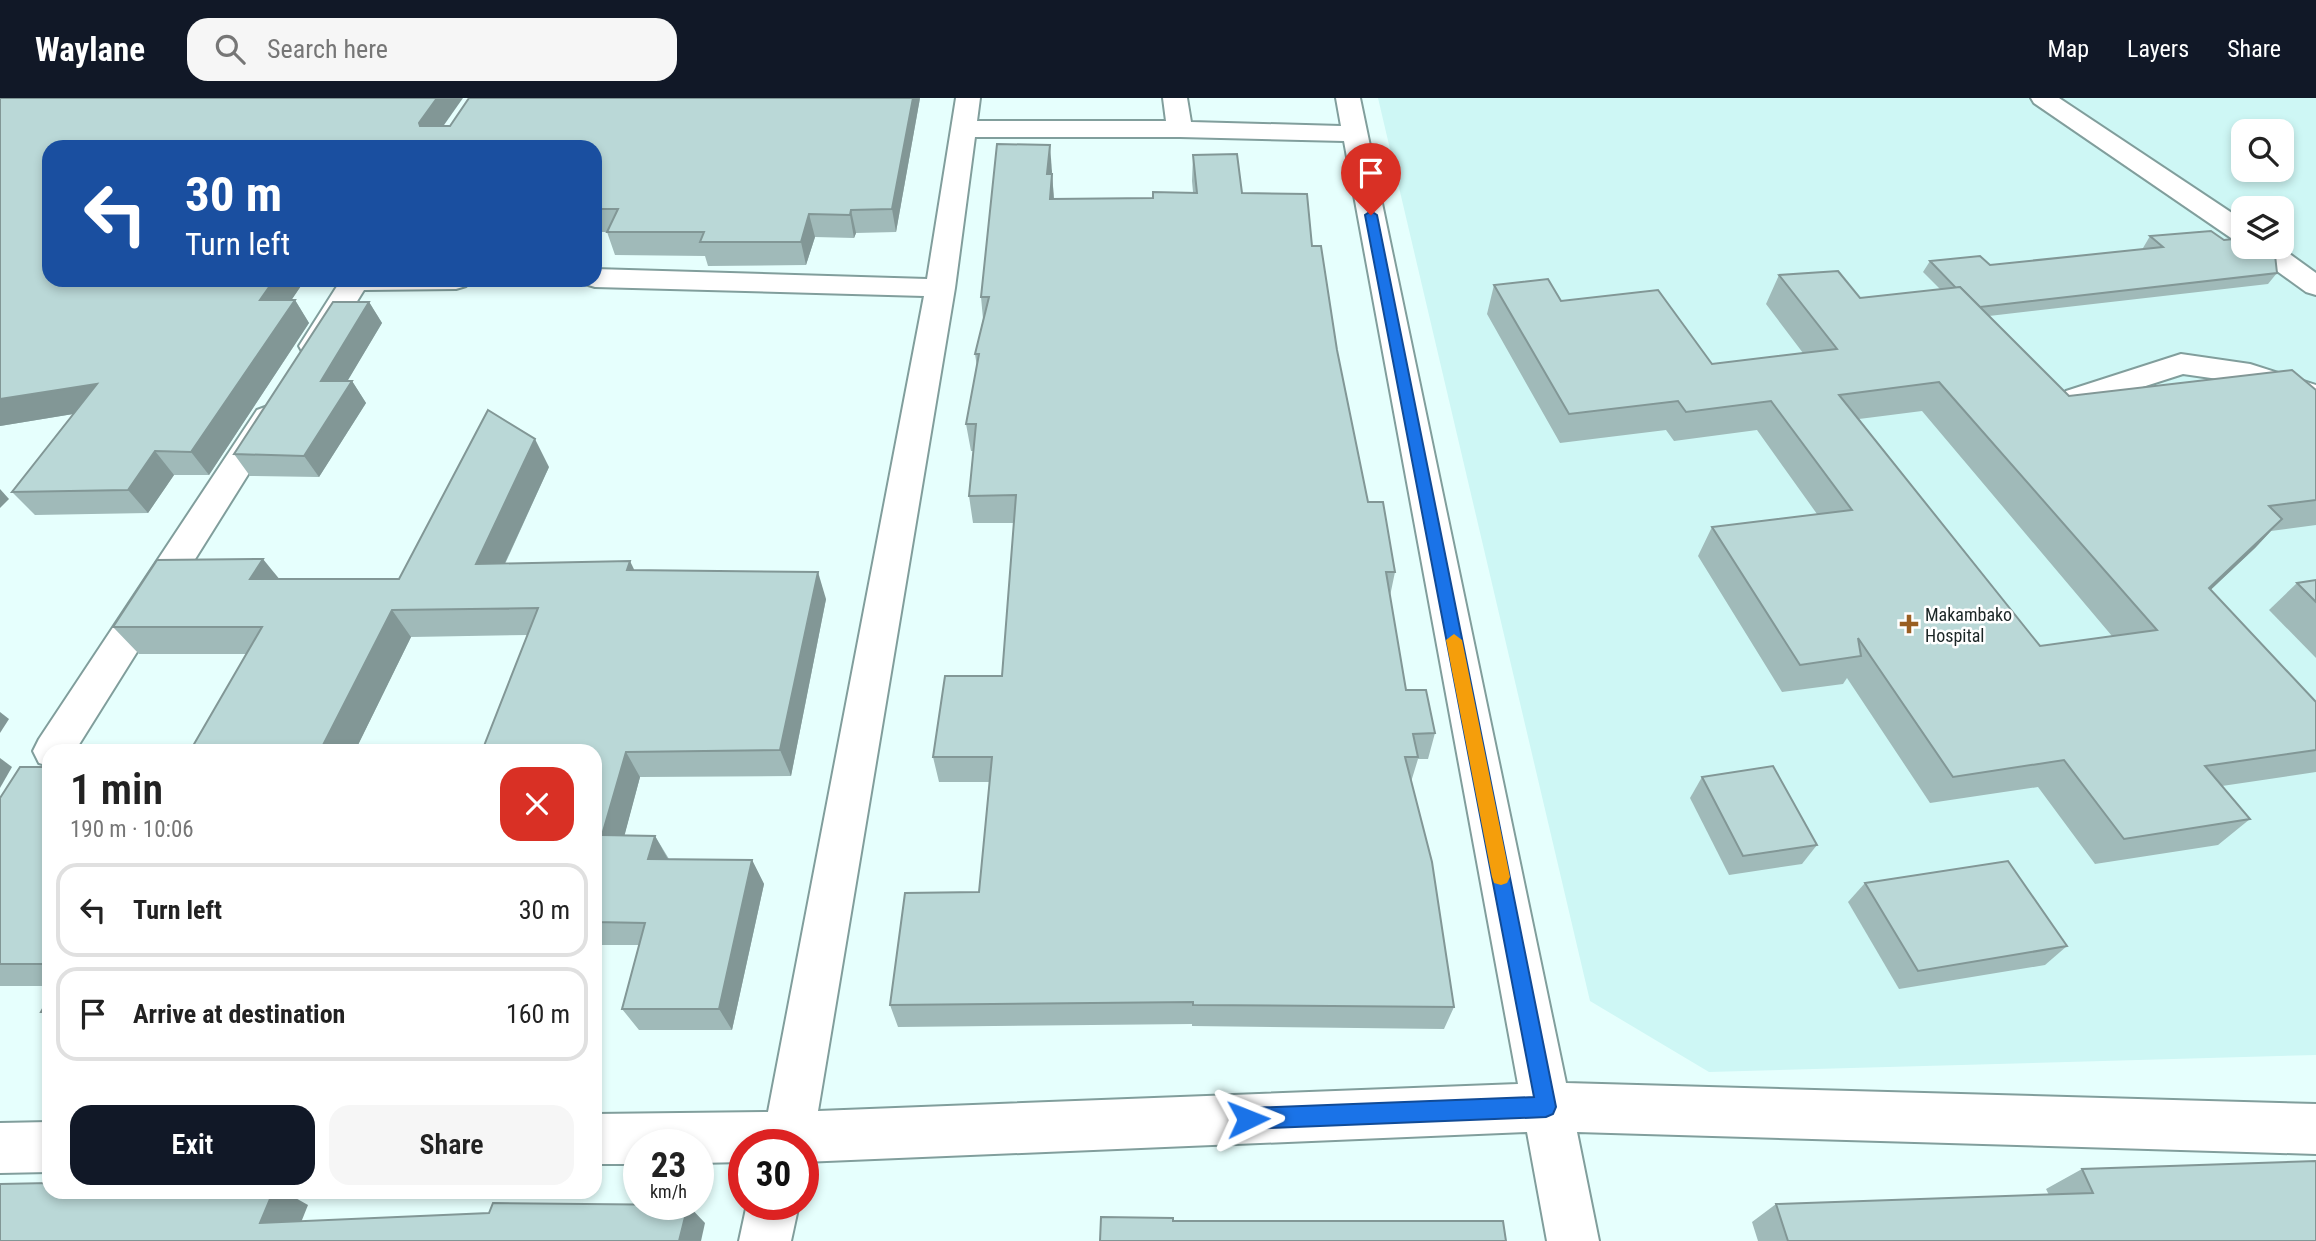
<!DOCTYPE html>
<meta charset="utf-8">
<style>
:root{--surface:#fff;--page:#f6f6f6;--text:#222;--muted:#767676;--line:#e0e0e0;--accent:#111827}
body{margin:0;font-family:"Roboto Condensed",sans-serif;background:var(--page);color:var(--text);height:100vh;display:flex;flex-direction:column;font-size:26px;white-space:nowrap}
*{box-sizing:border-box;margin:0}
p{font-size:23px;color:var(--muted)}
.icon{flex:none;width:38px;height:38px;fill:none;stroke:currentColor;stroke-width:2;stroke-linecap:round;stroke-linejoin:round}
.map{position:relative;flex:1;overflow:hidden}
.sheet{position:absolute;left:42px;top:646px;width:560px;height:455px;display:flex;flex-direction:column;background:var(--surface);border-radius:21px;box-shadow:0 4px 10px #0003}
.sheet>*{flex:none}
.banner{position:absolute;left:42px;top:42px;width:560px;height:147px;border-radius:21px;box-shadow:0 4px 10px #0003;background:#1a4fa0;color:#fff;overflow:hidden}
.controls{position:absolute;left:2231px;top:21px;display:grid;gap:14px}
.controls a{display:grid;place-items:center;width:63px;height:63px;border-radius:14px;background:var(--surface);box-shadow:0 4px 10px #0003;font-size:35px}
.speed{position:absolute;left:623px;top:1031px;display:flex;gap:14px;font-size:35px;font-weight:700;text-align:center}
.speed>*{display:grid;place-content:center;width:91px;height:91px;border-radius:50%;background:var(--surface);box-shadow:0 4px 10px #0003;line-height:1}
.speed small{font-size:18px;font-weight:400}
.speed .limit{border:10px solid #d22;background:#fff;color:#111}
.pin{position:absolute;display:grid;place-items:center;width:60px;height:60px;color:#fff;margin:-72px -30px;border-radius:50% 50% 50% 0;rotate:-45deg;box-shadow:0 0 7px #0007}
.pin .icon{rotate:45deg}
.me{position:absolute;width:77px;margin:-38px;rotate:88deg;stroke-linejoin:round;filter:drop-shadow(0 0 5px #0008)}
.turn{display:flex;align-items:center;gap:24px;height:147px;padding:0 28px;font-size:32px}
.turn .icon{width:91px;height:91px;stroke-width:2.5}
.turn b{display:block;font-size:49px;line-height:60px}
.round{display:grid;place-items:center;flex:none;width:74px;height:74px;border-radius:21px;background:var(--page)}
.headline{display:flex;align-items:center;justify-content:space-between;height:119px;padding:0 28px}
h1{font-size:42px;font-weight:600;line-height:52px}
.action{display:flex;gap:14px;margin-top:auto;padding:14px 28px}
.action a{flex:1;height:80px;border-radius:21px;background:var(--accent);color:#fff;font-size:28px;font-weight:600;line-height:80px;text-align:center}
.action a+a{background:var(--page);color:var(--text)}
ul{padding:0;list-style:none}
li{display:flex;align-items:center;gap:21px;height:94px;margin:0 14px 10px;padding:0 14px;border:4px solid var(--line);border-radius:21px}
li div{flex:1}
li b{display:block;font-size:26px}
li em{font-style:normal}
header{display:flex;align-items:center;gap:42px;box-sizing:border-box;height:98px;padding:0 35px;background:var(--accent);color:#fff}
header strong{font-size:33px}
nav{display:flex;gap:38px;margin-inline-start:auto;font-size:24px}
.search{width:490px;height:63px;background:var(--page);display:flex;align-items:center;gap:18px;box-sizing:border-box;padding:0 24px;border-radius:21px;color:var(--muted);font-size:26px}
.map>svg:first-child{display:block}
.built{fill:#cef7f5;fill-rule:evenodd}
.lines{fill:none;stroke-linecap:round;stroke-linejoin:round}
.street-casing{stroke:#819e9c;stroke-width:4}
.street{fill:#fff;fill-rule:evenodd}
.wall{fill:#a0bab9;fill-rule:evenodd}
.shaded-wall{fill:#829796}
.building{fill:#bad8d7;stroke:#829796;stroke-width:2;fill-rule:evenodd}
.route{fill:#1a73e8;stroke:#114b97;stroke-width:2}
.slow{fill:#f59e0b}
.poi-dot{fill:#9a5e21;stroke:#fff;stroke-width:2.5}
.labels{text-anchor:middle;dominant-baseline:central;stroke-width:5;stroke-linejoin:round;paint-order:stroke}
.poi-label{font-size:18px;fill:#1b2626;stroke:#fff;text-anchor:start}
</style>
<header>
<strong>Waylane</strong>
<div class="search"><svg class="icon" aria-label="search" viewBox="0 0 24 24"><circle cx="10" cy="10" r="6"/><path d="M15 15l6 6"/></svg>Search here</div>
<nav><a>Map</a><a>Layers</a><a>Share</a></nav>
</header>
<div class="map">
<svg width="2316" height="1143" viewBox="0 0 2316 1143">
<rect width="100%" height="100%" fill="#e6fffd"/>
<path class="built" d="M1378,0H2316V957L1709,974L1590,903ZM2244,33H2282V72H2244ZM2244,110H2282V149H2244Z"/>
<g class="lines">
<g class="street-casing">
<g id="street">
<path d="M956,0H980L977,23H1166L1163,0H1187L1191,24L1341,28L1336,0H1360L1566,985L2316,1006V1056L1577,1034L1599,1143H1547L1527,1034L803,1064V1046H744V1064L698,1065V1046H639V1066H595V1016L768,1014L924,198L595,189L585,186L582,182H595V171L927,181ZM975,39H1180L1344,43L1518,986L818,1013L955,190Z"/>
<path d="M2031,0H2059L2244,123V144L2234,142L2034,5Z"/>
<path d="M2248,149H2280L2316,175V197L2306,194L2252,155Z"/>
<path d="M470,182L466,188L456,191L364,192L325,255L314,257L303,255L299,248L341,182Z"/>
<path d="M2181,256L2250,266L2316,287V308L2246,285L2183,276L2077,310L2066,307L2061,300L2066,293Z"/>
<path d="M268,308L279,312L284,319L75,653H49V668L39,665L33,653L39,641L257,312Z"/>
<path d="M49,1024V1074L0,1075V1025Z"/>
<path d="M747,1106H799L791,1143H739Z"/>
</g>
</g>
<use href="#street" class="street"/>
</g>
<g class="wall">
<path d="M0,0L443,28H450L469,0H920L896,134L856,135L854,140L815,139L806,167L708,168L705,158L615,157L607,134H595V49H49V182H305L291,202H295L309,225L209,377H174L148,415L35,417L12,394L73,316L0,328Z"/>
<path d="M1193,57L1312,148L1337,252L1368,404L1395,474L1390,498L1406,592L1435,635L1428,661H1418L1411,684L1454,909L1444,931L1192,928V926L898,929L890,907L979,794L990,684H939L933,659L1002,578L1014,425H973L969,398L973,353H971L966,326L977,269L975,256L983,221L981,199L1052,74L1054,101L1153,100L1193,94L1192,83Z"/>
<path d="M2150,138L2224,142L2277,175L2268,186L1989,218L2069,298L2316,292V427L2271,433L2255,450L2210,492L2316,604V674L2222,688L2250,721L2218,747L2095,766L2038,689L1930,705L1847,580L1843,586L1782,594L1698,458L1712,429L1817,416L1757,332L1674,343L1666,332L1560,345L1487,216L1494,187L1561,203L1712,266L1803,255L1766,206L1779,177L1860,200L1940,191L1923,174L1930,163L1990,167L2144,151L2143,150ZM1922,313L2112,538L2040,548L1859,321Z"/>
<path d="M369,204L382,225L347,283H352L366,305L319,379L250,378L234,356Z"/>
<path d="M549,369L505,466L635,472L826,501L791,678L640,679L624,738H655L669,761L752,762L764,786L732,932H639L622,911L639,847H595V653L528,537L411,539L355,653H190L247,556H139L113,529L279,481H399Z"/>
<path d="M2316,482V560L2269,512L2297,485Z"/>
<path d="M49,669V888H0V700Z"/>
<path d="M1702,679L1817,747L1802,766L1729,777L1690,700Z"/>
<path d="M1865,785L2067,848L2045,867L1899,891L1848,804Z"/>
<path d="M2082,1071L2316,1143H1758L1752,1124L1776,1106L2049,1097L2046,1091Z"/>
</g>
<g class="shaded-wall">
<path d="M437,0H463L430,47L420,28L419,25Z"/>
<path d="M913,0H920L896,134L892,111Z"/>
<path d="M1050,47L1052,74L1049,103L1047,76Z"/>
<path d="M1052,76L1054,103L1050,101Z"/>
<path d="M851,112L856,135L854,140L850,117Z"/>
<path d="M809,116L815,139L806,167L801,144Z"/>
<path d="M274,182H305L276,225L260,202Z"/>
<path d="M295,202L309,225L209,377L191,354Z"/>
<path d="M369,204L382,225L335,304L321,283Z"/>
<path d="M352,283L366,305L319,379L304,358Z"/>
<path d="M97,286L116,309L0,328V301Z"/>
<path d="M535,341L549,369L492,493L476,466Z"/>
<path d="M155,353L174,377L148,415L128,392Z"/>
<path d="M0,391L9,401L0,410Z"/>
<path d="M2282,421L2255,450L2182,519L2209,490Z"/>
<path d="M263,461L285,488L250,481Z"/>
<path d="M630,463L643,490L627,472Z"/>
<path d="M818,474L826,501L791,678L780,652Z"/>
<path d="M392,512L411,539L355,653H320Z"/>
<path d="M0,614L9,621L0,635Z"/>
<path d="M626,654L640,679L618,762L602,737Z"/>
<path d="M0,660L12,669L0,690Z"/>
<path d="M655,738L669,763L648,761Z"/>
<path d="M752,762L764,786L732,932L719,911Z"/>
<path d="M273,1094H285L308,1107L294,1142L260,1125Z"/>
<path d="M688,1107L705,1125L701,1143H679Z"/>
</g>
<g class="building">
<path d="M0,0H437L419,25L420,28H450L469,0H913L892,111L851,112L850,117L809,116L801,144H700L704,134H607L618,111H595V49H49V182H274L260,202H295L191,354L155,353L128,392L12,394L97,286L0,301Z"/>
<path d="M997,46L1050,47L1047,76H1052L1050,101L1153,100V94L1197,95L1193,57L1237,56L1242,95L1307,96L1312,148H1321L1337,252L1368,404H1383L1395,474H1386L1406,592H1426L1435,635L1413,636L1418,659H1405L1432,764L1454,909L1193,907V904L890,907L905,795L979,794L992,659H933L945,578H1002L1016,397L969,398L976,326H966L979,256H975L989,199H981Z"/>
<path d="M2211,133L2224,142L2244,140V149H2265L2275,157L2277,175L1980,209L1960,189L1956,190L1930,163L1980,158L1990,167L2163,149L2150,138Z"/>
<path d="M1838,173L1860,200L1960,189L2069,298L2292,272L2316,292V402L2269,408L2282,421L2209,490L2316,604V652L2205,668L2250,721L2124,741L2064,662L1953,679L1858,540L1861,558L1800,567L1712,429L1852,412L1771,303L1686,314L1678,303L1569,316L1494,187L1548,181L1561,203L1658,192L1712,266L1837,251L1779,177ZM1939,284L2157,532L2040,548L1839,297Z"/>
<path d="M333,204H369L321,283H352L304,358L234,356Z"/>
<path d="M488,312L535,341L476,466L630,463L627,472L818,474L780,652L626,654L602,737L655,738L648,761L752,762L719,911H622L645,825L595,824V653H482L538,510L392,512L320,653H190L262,529H113L157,462L263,461L250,481H399Z"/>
<path d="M2316,482V504L2297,485Z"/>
<path d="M1773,668L1817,747L1743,758L1702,679Z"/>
<path d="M20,669H49V866H0V700Z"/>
<path d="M2008,763L2067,848L1918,873L1865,785Z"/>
<path d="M49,900V914H41Z"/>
<path d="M2316,1063V1143H1788L1776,1106L2093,1095L2082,1071Z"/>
<path d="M49,1085V1094H273L260,1125L489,1115L493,1105L688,1107L679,1143H0V1086Z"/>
<path d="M1101,1119L1173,1120V1123H1503L1506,1143H1100Z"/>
</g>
<path class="route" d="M1371,113L1377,117L1556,1009L1553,1016L1546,1019L1248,1031L1241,1028L1238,1021L1241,1013L1248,1010L1534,999L1365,117Z"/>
<path class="slow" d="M1454,536L1462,542L1510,779L1507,785L1501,787L1494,785L1492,779L1446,542Z"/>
<path class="poi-dot" d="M1905.5 515.5h7v7h7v7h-7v7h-7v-7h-7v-7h7z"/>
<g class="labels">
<g class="poi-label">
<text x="1925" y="516">Makambako<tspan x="1925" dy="21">Hospital</tspan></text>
</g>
</g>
</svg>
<div class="controls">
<a><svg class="icon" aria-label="search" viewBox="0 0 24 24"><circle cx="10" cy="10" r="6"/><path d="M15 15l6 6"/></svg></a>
<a><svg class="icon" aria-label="layers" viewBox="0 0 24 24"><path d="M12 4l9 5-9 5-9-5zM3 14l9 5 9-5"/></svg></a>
</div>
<div class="speed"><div>23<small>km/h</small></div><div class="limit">30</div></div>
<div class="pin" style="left:1371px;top:117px;background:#d93025"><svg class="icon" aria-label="arrive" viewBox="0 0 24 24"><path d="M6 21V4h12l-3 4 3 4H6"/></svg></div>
<svg class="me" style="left:1248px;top:1021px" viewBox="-20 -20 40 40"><path d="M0-17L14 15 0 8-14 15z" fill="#1a73e8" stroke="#fff" stroke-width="4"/></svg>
<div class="banner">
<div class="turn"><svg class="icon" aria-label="left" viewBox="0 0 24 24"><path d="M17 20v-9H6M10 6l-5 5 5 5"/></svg><div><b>30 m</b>Turn left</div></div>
</div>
<section class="sheet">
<div class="headline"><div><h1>1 min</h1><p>190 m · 10:06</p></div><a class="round" style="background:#d93025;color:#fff"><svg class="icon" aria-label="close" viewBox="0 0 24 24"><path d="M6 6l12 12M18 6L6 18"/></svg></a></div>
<ul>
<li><svg class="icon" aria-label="left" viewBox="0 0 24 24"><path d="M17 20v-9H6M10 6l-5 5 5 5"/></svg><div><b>Turn left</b></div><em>30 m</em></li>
<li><svg class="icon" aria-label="arrive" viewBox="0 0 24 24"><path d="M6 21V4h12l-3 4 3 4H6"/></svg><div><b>Arrive at destination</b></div><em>160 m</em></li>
</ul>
<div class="action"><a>Exit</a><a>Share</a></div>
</section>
</div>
